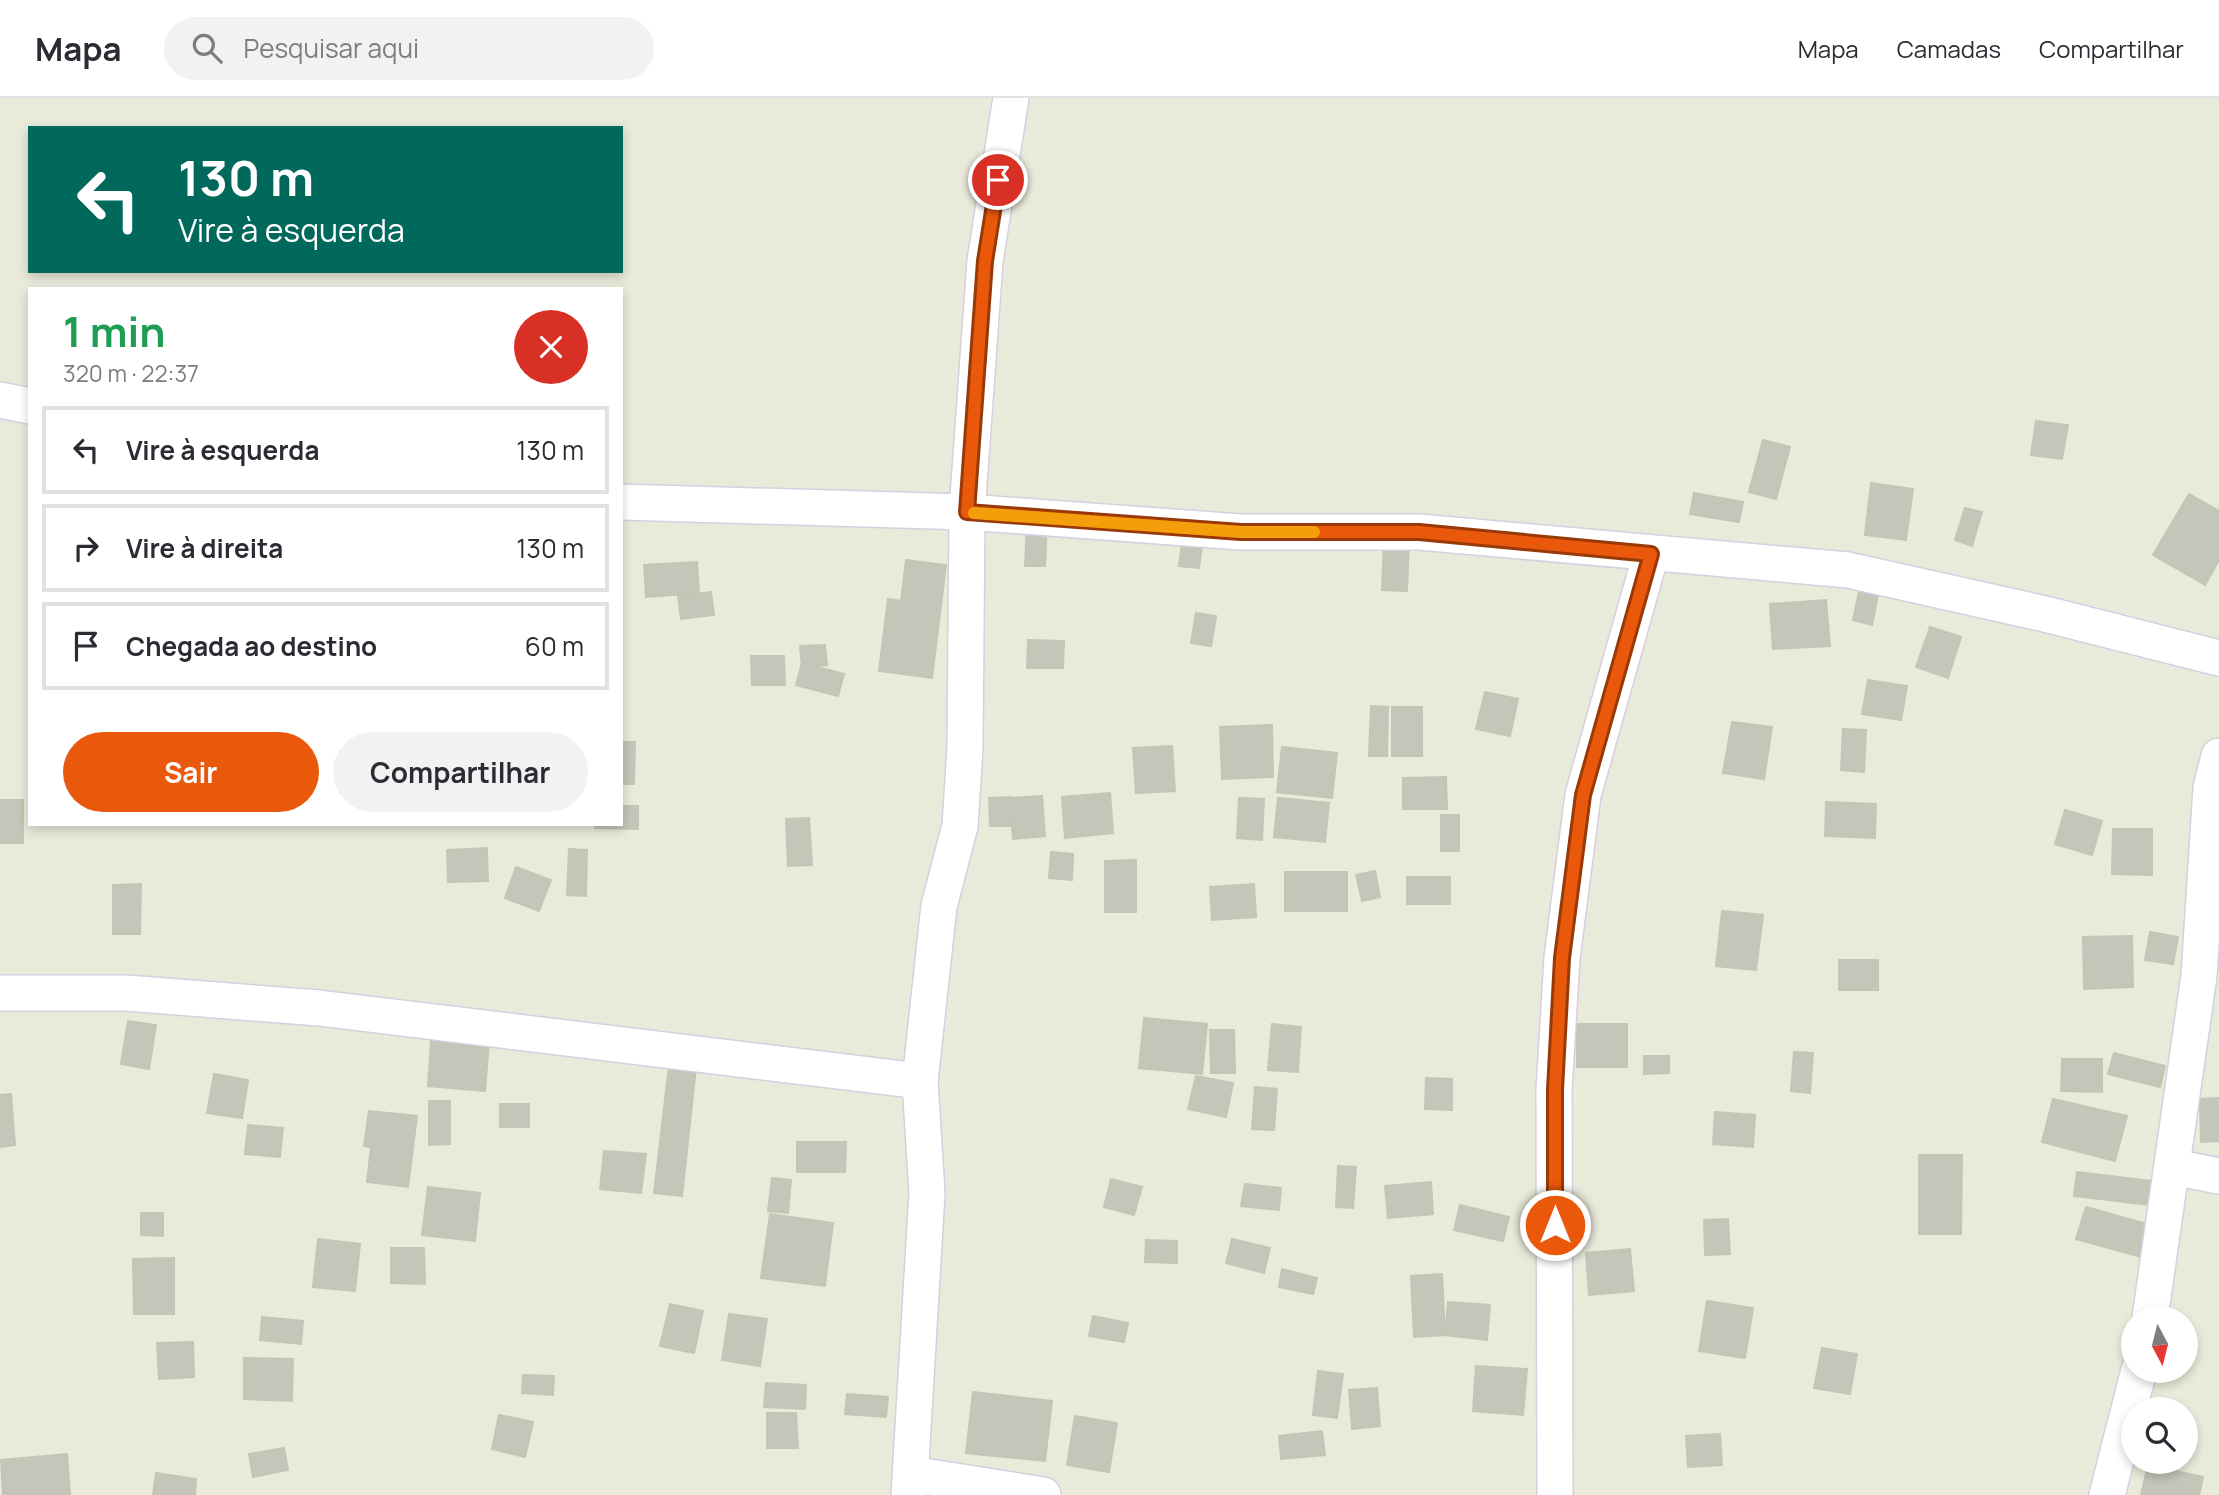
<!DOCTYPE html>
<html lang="pt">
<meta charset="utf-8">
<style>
:root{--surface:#fff;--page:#f2f2f3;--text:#2b2b33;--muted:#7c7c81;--line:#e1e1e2;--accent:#ea580c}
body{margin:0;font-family:Manrope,sans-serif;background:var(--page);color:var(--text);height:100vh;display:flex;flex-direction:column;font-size:26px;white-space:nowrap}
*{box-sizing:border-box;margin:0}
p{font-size:23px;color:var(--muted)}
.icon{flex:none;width:38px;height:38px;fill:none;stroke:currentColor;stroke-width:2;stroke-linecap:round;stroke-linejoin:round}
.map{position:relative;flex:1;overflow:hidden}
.details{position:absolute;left:28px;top:189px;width:595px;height:539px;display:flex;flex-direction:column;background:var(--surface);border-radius:0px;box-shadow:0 4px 10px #0003}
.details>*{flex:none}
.hud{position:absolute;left:28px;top:28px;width:595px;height:147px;border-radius:0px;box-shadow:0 4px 10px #0003;background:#00695c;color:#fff;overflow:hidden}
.needle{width:46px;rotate:173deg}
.fabs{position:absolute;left:2121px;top:1208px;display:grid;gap:14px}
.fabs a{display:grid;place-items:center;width:77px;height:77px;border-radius:50%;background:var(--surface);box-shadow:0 4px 10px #0003;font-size:35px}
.pin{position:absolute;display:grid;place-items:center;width:60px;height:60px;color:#fff;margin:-30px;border:4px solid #fff;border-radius:50%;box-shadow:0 2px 7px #0007}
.me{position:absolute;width:77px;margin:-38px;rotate:0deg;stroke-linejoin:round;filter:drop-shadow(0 0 5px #0008)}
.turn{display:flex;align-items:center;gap:24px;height:147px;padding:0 35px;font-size:32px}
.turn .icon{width:91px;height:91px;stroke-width:2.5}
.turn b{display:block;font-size:49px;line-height:60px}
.round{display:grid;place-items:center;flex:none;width:74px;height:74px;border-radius:37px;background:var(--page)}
.summary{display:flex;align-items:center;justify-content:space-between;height:119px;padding:0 35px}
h1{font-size:42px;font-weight:700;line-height:52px;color:#1e9e55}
.cta{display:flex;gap:14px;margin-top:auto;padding:14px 35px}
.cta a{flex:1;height:80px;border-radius:42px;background:var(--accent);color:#fff;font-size:28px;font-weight:700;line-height:80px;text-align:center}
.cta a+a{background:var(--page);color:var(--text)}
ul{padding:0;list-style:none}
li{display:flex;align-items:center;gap:21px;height:88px;margin:0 14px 10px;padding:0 21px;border:4px solid var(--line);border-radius:0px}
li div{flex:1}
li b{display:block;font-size:26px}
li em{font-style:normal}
header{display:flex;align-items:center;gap:42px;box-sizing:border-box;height:98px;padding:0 35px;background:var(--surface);border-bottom:2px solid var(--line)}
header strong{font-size:33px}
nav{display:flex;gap:38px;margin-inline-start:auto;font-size:24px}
.search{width:490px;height:63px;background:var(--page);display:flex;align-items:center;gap:18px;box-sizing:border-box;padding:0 24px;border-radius:38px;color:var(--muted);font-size:26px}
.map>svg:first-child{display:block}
.building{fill:#c5c5ba;stroke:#c4c5b5;stroke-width:2}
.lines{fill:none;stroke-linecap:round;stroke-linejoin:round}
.minor-casing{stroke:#d4d0e1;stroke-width:38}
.minor{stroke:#fff;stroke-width:35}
.route-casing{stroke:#983908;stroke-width:18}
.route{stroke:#ea580c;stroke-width:12}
.slow{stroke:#f59e0b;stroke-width:12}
</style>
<header>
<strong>Mapa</strong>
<div class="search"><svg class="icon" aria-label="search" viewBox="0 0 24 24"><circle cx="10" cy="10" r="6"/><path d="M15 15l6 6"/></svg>Pesquisar aqui</div>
<nav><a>Mapa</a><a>Camadas</a><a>Compartilhar</a></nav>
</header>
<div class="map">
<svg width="2219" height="1397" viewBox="0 0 2219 1397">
<rect width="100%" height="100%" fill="#eaeadb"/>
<g class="building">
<path d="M2036,323L2068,327L2062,361L2031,357Z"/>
<path d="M1763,342L1790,349L1776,401L1749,394Z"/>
<path d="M1871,385L1913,391L1906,442L1865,437Z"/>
<path d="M1694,395L1743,404L1739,424L1690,416Z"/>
<path d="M2189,396L2219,413V462L2205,487L2153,457Z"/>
<path d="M1965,410L1982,414L1972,448L1955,442Z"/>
<path d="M1027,425H1047L1045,468H1025Z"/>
<path d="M1384,441L1409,442L1407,493L1382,492Z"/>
<path d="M1182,445L1202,447L1199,470L1179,468Z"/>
<path d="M906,462L946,467L932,580L879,573L888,501L901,503Z"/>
<path d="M697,464L699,495L646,499L644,467Z"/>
<path d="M1861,484L1880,487L1872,527L1853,522Z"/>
<path d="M711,494L714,517L681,521L678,498Z"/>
<path d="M1826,502L1830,548L1773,551L1770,506Z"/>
<path d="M1196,515L1216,518L1211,548L1191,545Z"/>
<path d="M1930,529L1961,539L1948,580L1916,569Z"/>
<path d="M1028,542L1064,543L1063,570H1027Z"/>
<path d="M825,547L827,567L802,569L800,548Z"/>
<path d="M751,558H784L785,587H752Z"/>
<path d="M802,565L844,576L838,598L796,587Z"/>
<path d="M1868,582L1907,588L1901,622L1862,616Z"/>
<path d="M1485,594L1518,601L1510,638L1476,631Z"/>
<path d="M1371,608L1388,609L1387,658H1369Z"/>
<rect x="1392" y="609" width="30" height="49"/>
<path d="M1732,624L1772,629L1764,681L1723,675Z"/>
<path d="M1272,627L1273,679L1222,681L1220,629Z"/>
<path d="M1843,631L1866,632L1864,674L1841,672Z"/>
<path d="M621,644H635L634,686H621Z"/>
<path d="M1172,648L1175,693L1136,695L1133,650Z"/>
<path d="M1282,649L1337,655L1332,700L1277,694Z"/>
<path d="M1446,679L1447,711H1403V680Z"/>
<path d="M1110,695L1113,735L1065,740L1062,699Z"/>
<path d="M1042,698L1045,738L1013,741L1010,700Z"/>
<path d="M1010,699V728H990L989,700Z"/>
<path d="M1239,700L1264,701L1262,742L1237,740Z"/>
<path d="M1278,700L1329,705L1325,744L1274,739Z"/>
<rect x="0" y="702" width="23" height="43"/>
<path d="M1826,704L1876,706L1875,740L1825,738Z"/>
<path d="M621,708H638V731L595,730V726H621Z"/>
<path d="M2065,712L2102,723L2092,757L2055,746Z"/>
<rect x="1441" y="717" width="18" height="36"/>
<path d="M809,720L812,767L788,768L786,721Z"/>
<path d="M2113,731H2152V777L2112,776Z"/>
<path d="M487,750L488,783L448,784L447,752Z"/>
<path d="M569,751L587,752L586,798L567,797Z"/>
<path d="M1051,754L1073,756L1072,782L1049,780Z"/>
<path d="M1136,762V814H1105V763Z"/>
<path d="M516,769L551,782L539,813L505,800Z"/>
<path d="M1375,773L1380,799L1362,803L1356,777Z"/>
<rect x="1285" y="774" width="62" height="39"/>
<rect x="1407" y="779" width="43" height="27"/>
<path d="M141,786L140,836H113V787Z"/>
<path d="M1254,786L1256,819L1212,822L1210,789Z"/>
<path d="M1722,813L1763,817L1756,872L1716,868Z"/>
<path d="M2150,834L2178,839L2173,866L2145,862Z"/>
<path d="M2132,838L2133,889L2084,891L2083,839Z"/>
<rect x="1839" y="862" width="39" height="30"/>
<path d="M1144,920L1207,926L1202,976L1139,970Z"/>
<path d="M128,923L156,927L149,971L121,966Z"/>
<path d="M1272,926L1301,929L1298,974L1268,972Z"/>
<rect x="1577" y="926" width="50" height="43"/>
<path d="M432,928L490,931L485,993L428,988Z"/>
<path d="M1210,932H1234L1235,975H1211Z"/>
<path d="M1794,954L1813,955L1810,995L1791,993Z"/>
<path d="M2114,955L2165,968L2160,989L2108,976Z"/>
<path d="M1644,958H1669V975L1644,976Z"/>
<path d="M670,959L697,961L682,1098L654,1095Z"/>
<path d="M2062,961H2102V994L2061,993Z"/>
<path d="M214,976L248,982L242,1020L207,1015Z"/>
<path d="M1196,978L1233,985L1226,1019L1188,1011Z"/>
<path d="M1426,980L1452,981V1012L1425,1011Z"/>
<path d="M1255,989L1277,991L1274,1032L1252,1031Z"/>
<path d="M11,996L15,1047L0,1049V997Z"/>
<path d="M2219,1000V1043L2201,1044L2200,1001Z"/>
<path d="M2053,1001L2127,1018L2115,1063L2042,1044Z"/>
<path d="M429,1003H450V1046L429,1047Z"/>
<rect x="500" y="1006" width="29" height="23"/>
<path d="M369,1013L417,1018L408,1089L367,1084L371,1049L364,1048Z"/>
<path d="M1715,1014L1755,1017L1753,1049L1713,1046Z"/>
<path d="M248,1027L283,1030L280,1059L245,1056Z"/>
<path d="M797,1044H846L845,1074H797Z"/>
<path d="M604,1053L646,1056L641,1095L600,1091Z"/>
<path d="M1919,1057H1962L1961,1136H1919Z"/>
<path d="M1338,1068L1356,1069L1353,1110L1336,1109Z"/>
<path d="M2077,1074L2152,1083L2149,1107L2074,1098Z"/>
<path d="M772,1080L791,1082L788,1115L768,1113Z"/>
<path d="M1111,1081L1142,1089L1134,1117L1104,1109Z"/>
<path d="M1431,1084L1433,1116L1388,1120L1385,1088Z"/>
<path d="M1245,1086L1281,1090L1279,1112L1241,1108Z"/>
<path d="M428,1089L480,1095L475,1143L422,1137Z"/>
<path d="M1460,1107L1509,1119L1503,1143L1454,1132Z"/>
<path d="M2086,1109L2150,1127L2141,1159L2076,1141Z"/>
<path d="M141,1115H163V1138L141,1137Z"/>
<path d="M770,1116L833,1125L825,1188L761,1180Z"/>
<path d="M1728,1121L1730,1156L1705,1157L1704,1122Z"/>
<path d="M318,1141L360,1146L355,1193L313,1189Z"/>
<path d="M1232,1141L1270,1150L1264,1175L1226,1165Z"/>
<path d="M1146,1142L1177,1143V1165L1145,1164Z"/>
<path d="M391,1150H424L425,1186L391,1185Z"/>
<path d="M1630,1151L1634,1193L1589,1197L1586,1155Z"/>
<path d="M174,1160V1216H134L133,1161Z"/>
<path d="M1282,1171L1317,1180L1313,1196L1279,1189Z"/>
<path d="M1442,1176L1445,1237L1414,1239L1411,1178Z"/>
<path d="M1707,1203L1753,1210L1745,1260L1699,1253Z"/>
<path d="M1448,1204L1490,1207L1487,1242L1445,1237Z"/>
<path d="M670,1206L703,1213L694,1255L660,1248Z"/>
<path d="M729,1216L767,1221L760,1268L722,1262Z"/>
<path d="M1093,1218L1128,1225L1124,1244L1089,1238Z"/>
<path d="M262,1219L303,1223L301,1246L260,1242Z"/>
<path d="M193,1244L194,1279L159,1281L157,1245Z"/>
<path d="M1822,1250L1857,1256L1850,1296L1814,1290Z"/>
<path d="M244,1260L293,1261L292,1303L244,1301Z"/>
<path d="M1476,1268L1527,1271L1523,1317L1473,1313Z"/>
<path d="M1318,1273L1343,1276L1337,1320L1313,1317Z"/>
<path d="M523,1277L554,1278L553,1297L522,1295Z"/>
<path d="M766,1285L806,1287L805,1311L764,1309Z"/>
<path d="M1377,1290L1380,1328L1352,1331L1349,1292Z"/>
<path d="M973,1294L1052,1303L1045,1363L966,1355Z"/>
<path d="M847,1296L888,1299L886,1319L845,1316Z"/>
<path d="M767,1315H796L798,1350H767Z"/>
<path d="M499,1317L533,1324L525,1359L492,1351Z"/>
<path d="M1075,1318L1117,1325L1109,1374L1067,1367Z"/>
<path d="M1322,1333L1325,1357L1281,1361L1279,1338Z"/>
<path d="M1720,1336L1722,1367L1688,1369L1686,1338Z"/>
<path d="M284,1350L288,1372L253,1379L249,1356Z"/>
<path d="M67,1356L70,1397H3L1,1362Z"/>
<path d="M2148,1367L2203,1379L2199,1397H2141Z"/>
<path d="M156,1375L196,1381L195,1397H153Z"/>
</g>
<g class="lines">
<g class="minor-casing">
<g id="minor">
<path d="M0,302L30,308"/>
<path d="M621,404L967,414L1241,434H1419L1848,472L2045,516L2219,560"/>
<path d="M0,895H126L319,910L920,983"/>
<path d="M2174,1069L2219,1078"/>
<path d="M2150,1220L2199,878L2211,690L2219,658"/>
<path d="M911,1376L1043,1397"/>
<path d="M909,1397L927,1095L920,983L939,808L960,728L965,650L967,414L985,163L1011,0"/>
<path d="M1555,1397L1554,992L1562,860L1583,697L1651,456"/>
<path d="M2107,1397L2139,1272"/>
</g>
</g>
<use href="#minor" class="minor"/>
</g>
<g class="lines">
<g class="route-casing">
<path id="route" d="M998,82L985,163L967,414L1241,434H1419L1651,456L1583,697L1562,860L1555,992V1127"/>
</g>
<use href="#route" class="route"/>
<path class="slow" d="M974,415L1241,434H1314"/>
</g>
</svg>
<div class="fabs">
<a><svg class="needle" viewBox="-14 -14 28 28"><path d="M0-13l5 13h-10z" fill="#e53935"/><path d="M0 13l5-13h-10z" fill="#7c7c81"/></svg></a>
<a><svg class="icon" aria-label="search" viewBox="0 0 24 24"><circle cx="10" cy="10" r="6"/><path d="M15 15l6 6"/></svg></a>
</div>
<div class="pin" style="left:998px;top:82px;background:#d93025"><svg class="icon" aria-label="arrive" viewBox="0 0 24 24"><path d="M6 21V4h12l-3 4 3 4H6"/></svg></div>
<svg class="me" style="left:1555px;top:1127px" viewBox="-20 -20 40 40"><circle r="17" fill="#ea580c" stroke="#fff" stroke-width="3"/><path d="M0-11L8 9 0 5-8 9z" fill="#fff"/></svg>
<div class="hud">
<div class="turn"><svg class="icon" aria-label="left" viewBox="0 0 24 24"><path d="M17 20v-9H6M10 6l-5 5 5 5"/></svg><div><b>130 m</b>Vire à esquerda</div></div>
</div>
<section class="details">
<div class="summary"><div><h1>1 min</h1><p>320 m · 22:37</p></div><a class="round" style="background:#d93025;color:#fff"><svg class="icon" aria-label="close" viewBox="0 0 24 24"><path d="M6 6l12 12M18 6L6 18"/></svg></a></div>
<ul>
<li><svg class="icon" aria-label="left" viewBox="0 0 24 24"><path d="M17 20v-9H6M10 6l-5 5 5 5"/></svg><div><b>Vire à esquerda</b></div><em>130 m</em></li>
<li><svg class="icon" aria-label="right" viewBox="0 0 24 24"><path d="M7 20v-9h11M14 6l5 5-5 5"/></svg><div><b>Vire à direita</b></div><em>130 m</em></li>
<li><svg class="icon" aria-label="arrive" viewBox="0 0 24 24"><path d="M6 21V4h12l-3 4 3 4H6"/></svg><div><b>Chegada ao destino</b></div><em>60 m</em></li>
</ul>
<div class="cta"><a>Sair</a><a>Compartilhar</a></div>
</section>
</div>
